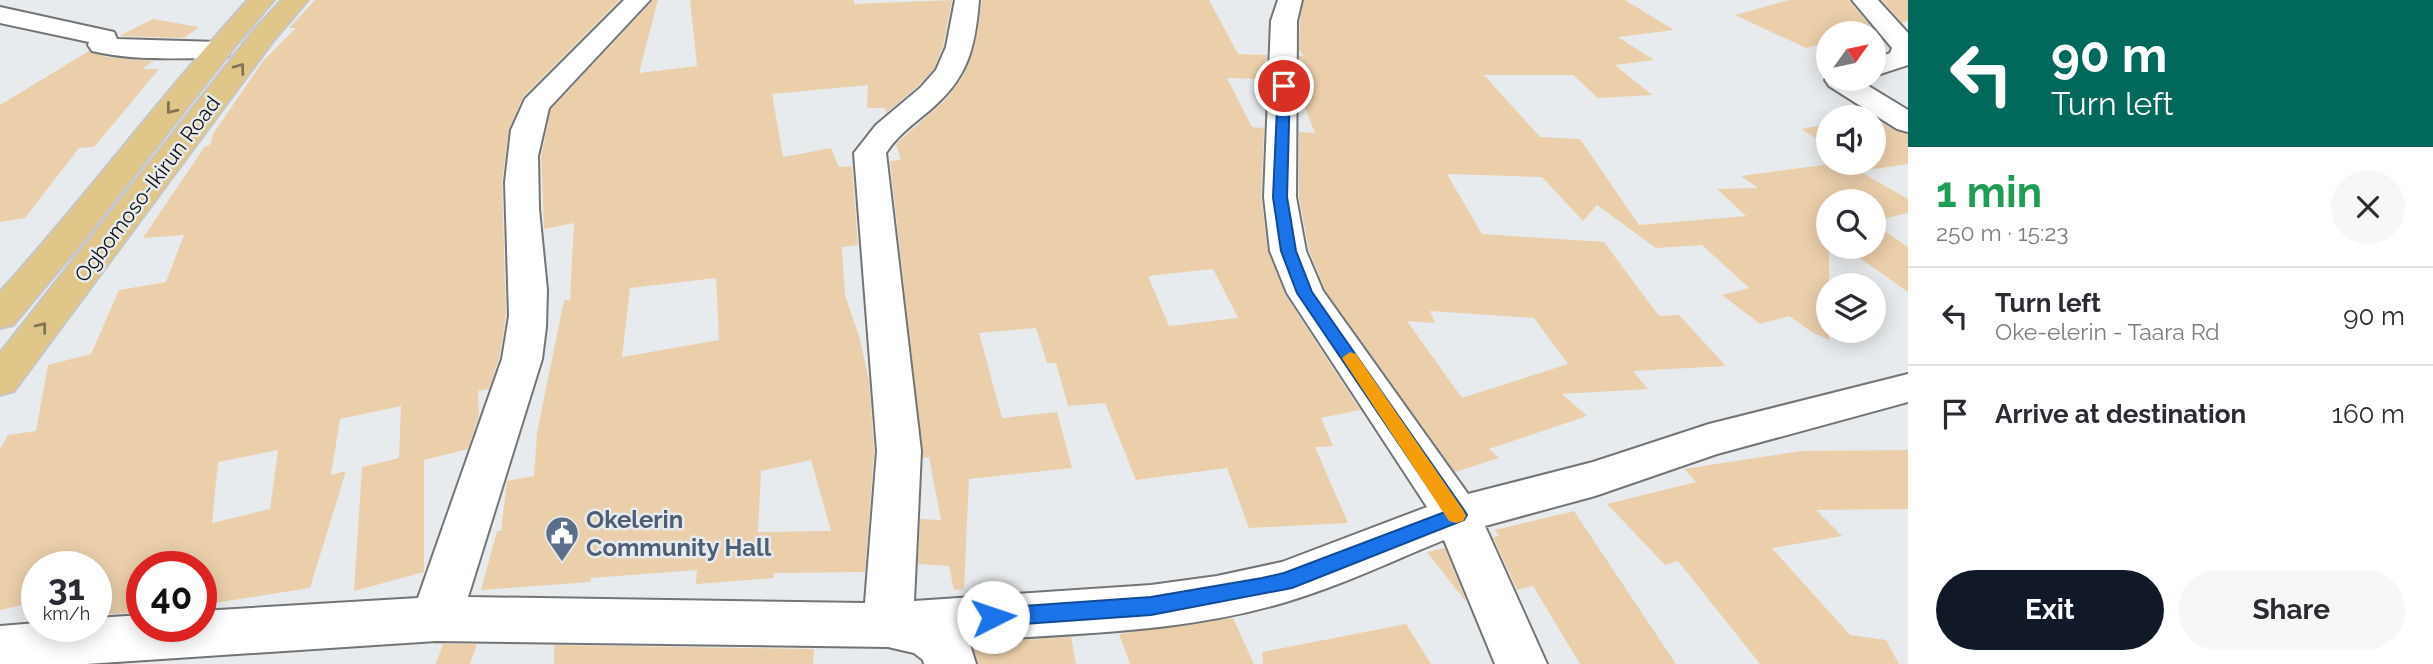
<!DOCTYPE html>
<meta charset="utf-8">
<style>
:root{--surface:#fff;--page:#f7f7f7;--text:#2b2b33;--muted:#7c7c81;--line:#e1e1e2;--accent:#111827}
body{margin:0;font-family:Raleway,sans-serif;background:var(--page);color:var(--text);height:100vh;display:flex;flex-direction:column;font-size:26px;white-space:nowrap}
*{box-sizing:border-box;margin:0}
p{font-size:23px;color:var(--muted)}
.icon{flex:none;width:38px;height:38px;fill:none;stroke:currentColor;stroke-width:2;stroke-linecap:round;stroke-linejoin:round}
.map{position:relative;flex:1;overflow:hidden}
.side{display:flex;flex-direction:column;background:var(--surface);width:525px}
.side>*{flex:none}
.top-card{background:#00695c;color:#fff;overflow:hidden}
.needle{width:46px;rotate:57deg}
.fabs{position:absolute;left:1816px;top:21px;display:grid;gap:14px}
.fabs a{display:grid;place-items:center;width:70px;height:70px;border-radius:50%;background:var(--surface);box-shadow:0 4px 18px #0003;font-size:35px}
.speed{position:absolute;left:21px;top:551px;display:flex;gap:14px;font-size:35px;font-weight:700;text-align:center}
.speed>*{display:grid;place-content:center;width:91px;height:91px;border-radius:50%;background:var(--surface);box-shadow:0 4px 18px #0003;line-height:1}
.speed small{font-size:18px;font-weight:400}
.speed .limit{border:10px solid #d22;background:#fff;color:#111}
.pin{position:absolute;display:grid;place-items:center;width:60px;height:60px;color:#fff;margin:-30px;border:4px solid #fff;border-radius:50%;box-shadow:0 2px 7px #0007}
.me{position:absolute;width:77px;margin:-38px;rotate:86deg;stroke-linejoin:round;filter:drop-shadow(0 0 5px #0008)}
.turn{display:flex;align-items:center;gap:24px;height:147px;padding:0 28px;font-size:32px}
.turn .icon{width:91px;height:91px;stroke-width:2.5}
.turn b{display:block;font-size:49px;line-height:60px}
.round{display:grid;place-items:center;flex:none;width:74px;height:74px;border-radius:37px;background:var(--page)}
.summary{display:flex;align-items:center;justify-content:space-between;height:119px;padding:0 28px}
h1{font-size:42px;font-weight:700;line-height:52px;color:#1e9e55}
.action{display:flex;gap:14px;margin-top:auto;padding:14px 28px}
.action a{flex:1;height:80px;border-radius:42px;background:var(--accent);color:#fff;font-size:28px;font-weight:700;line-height:80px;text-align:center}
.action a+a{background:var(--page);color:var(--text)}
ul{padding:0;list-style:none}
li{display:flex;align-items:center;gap:21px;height:98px;padding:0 28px;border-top:2px solid var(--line)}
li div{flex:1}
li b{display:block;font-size:26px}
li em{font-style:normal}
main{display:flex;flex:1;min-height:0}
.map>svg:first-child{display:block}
.building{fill:#ebcfab;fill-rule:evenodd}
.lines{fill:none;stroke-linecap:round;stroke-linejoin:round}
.minor-casing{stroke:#727476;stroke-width:4}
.major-casing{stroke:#c6c6c6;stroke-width:4}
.minor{fill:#fff;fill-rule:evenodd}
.major{fill:#e0c688;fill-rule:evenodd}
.oneway{stroke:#827553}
.route{fill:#1a73e8;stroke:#114b97;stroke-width:2}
.slow{fill:#f59e0b}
.labels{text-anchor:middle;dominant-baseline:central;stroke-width:5;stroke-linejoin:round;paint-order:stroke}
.street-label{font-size:21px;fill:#101112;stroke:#e8ebed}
.near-service-label{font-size:24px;font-weight:bold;fill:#4e5e75;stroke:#e8ebed;text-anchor:start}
</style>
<main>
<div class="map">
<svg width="1908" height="664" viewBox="0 0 1908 664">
<rect width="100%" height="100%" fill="#e8ebed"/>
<g class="building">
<path d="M315,0H620L523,97L509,129L502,182L506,316L499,358L489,389L478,391L479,415L468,449L424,460V572L354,591L362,467L399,458L401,406L340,419L331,475L346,471L310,588L201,605V567H142V612L96,615V567H37V589L31,603L0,610V449L8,435L36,431L48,365L91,354L119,290L166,282L184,235L143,238L205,146L210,145L213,134L263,61L296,28H289ZM278,450L270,509L212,523L218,462Z"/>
<path d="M653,0H658L639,73L697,66L690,0H854V4L952,0L943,46L934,69L918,86L886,113L885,108H867L868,85L772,94L783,157L831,148L839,167L852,166L858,245L842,247L845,295L859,336L869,380L874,451L865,572L774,573V578L696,584L697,570L591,578L590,582L481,590L497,531H501L507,481L534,476L537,433L564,300H570L574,223L544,229L541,156L551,109ZM716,278L719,340L622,357L630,288ZM811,460L831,531L758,532L761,471Z"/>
<path d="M982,0H1209L1238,54L1267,55L1266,79L1227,78L1252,127L1264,128L1261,197L1268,252L1285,294L1360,410L1321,418L1333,446L1315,447L1348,523L1249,528L1227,468L1136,480L1105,403L1068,406L1056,363H1047L1036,328L979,333L1002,418L1057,412L1072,468L969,479L964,589L954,590L949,566L918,564L920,519L941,520L929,457L923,458L890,161L901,160L896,144L944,101L963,76L974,49ZM1213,269L1238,318L1169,326L1148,276Z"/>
<path d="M1304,0H1625L1674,30L1618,37L1654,60L1615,65L1652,95L1598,98L1573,75H1484L1540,137L1580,139L1639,225L1746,216L1717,189L1758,188L1741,176L1838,163H1845L1908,199V213L1874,221V201H1829V340L1812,332L1789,316L1760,324L1722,295L1749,288L1702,245L1656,248L1597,205L1583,221L1542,177L1447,174L1482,234L1604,242L1659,316L1679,315L1726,366L1633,371L1648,389L1562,394L1587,416L1489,449L1499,458L1455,472L1325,290L1309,250L1299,197V132L1315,133L1299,92V56H1304L1299,50L1300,21ZM1430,311L1534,318L1568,364L1462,398L1407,321L1435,323Z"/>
<path d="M1789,0H1849L1874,31L1829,33V42L1806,48L1735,15Z"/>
<path d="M1882,0H1908V21L1902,23Z"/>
<path d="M153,19L199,27L184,38L119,36Z"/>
<path d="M89,51L107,57L153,61L142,69H159L94,147L79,148L25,218L0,222V105Z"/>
<path d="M1874,118L1896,131L1908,134V164L1867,170L1855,163H1874Z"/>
<path d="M1829,124V146L1801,129Z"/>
<path d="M1874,224L1908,247V292L1844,247H1874Z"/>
<path d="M1908,450V509L1816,510L1842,536L1772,548L1850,635L1886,640L1899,664H1760L1678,561L1665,565L1607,504L1696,482L1684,469L1801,451Z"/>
<path d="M1574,511L1676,664H1580L1533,586L1517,590L1493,537L1499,536L1495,530Z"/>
<path d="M1445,548L1467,603L1427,552Z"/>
<path d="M1233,618L1254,664H1130L1119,634Z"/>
<path d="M1406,624L1431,664H1263L1262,652Z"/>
<path d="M1071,637L1076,664H978L972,643Z"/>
<path d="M443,644H477L470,664H436Z"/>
<path d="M554,645L814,649L813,664H554Z"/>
</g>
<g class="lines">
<g class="minor-casing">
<g id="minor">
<path d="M624,0H650L549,108L538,156L539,209L547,290L546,327L542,359L468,597L865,603L877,451L854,153L876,125L920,88L936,70L946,47L955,0H979C975,49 968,78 929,111C913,124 897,136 886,153L921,451L914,601L1151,585L1217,576L1282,562L1427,507L1287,293L1270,251L1264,197L1271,21L1278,0H1302L1297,21L1296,197L1306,251L1323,291L1468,494L1593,462L1709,424L1908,374V402L1717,454L1595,496L1485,526L1547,664H1495L1444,540C1392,561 1340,586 1286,602C1184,633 1074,633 969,641L976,664H924L923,660L914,653L888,647L436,641L86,664H0V626L37,623V626H96V618L142,615V626H201V611L418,598L502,359L509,316L505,182L511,130L525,99Z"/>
<path d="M1852,0H1878L1908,33V65L1874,76V59L1890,53L1892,48Z"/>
<path d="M0,7L114,32L117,39L218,42L228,44L231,50L228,56L218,58C176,58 133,61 92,51L88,45L89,42L0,23Z"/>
<path d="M1829,74V79H1857L1908,110V132L1897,129L1829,86L1825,80Z"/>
</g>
</g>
<g class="major-casing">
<g id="major">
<path d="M248,0H274L236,45L80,245L13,325L0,328V292C86,197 162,94 248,0Z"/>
<path d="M282,0H308L273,41L14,391L0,395V353L255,29Z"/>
</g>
</g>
<use href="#minor" class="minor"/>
<use href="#major" class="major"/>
</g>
<defs><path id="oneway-chevron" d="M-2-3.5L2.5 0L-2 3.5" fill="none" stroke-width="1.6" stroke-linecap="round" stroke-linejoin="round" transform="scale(1.75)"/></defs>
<g class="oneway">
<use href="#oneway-chevron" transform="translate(240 68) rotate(-53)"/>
<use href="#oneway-chevron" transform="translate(171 109) rotate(129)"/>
<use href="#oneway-chevron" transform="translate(42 327) rotate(-52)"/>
</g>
<path class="route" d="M1284,82L1290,86L1287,197L1296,251L1312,292L1464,510L1467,515L1464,520L1292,588L1151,615L993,626L986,624L983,617L986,611L993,608L1151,597L1262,578L1284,573L1445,512L1297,293L1281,251L1273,197L1278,86Z"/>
<path class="slow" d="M1350,352L1356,354L1463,510L1466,516L1463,521L1456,523L1449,521L1342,358Z"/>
<defs>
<g id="civic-pin" transform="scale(1.75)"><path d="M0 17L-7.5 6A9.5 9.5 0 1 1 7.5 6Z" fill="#5c6f8a" stroke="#e8ebed"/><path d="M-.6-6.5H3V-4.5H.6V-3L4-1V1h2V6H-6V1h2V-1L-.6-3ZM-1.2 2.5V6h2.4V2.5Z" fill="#fff"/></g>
</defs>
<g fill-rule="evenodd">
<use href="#civic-pin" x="562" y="533"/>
</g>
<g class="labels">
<g class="street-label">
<text transform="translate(147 189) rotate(-53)">Ogbomoso-Ikirun Road</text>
</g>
<g class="near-service-label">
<text x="586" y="519">Okelerin<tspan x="586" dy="28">Community Hall</tspan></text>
</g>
</g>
</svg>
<div class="fabs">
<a><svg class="needle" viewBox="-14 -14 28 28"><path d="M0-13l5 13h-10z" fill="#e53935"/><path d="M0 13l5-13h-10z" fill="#7c7c81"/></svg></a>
<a><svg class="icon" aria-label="sound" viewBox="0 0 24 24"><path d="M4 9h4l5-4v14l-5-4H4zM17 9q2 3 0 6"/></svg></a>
<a><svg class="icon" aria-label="search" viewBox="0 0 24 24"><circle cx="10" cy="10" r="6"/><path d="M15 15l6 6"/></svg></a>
<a><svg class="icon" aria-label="layers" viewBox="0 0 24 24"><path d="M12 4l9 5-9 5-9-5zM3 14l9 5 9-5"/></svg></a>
</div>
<div class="speed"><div>31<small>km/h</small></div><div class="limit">40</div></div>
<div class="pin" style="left:1284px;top:86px;background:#d93025"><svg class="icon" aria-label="arrive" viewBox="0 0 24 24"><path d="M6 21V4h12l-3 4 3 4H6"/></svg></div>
<svg class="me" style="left:993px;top:617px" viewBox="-20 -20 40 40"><circle r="19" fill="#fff"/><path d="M0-13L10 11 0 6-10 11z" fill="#1a73e8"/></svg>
</div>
<section class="side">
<div class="top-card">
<div class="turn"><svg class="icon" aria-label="left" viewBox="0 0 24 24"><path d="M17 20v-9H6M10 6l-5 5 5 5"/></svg><div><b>90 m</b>Turn left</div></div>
</div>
<div class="summary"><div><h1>1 min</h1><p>250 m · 15:23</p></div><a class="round"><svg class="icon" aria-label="close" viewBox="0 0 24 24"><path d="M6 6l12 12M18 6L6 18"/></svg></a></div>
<ul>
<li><svg class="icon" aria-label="left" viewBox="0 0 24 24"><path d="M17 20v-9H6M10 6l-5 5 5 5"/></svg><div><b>Turn left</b><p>Oke-elerin - Taara Rd</p></div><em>90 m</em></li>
<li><svg class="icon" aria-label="arrive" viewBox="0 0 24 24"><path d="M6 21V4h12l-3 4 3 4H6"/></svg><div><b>Arrive at destination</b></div><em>160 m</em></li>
</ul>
<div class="action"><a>Exit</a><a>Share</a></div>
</section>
</main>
